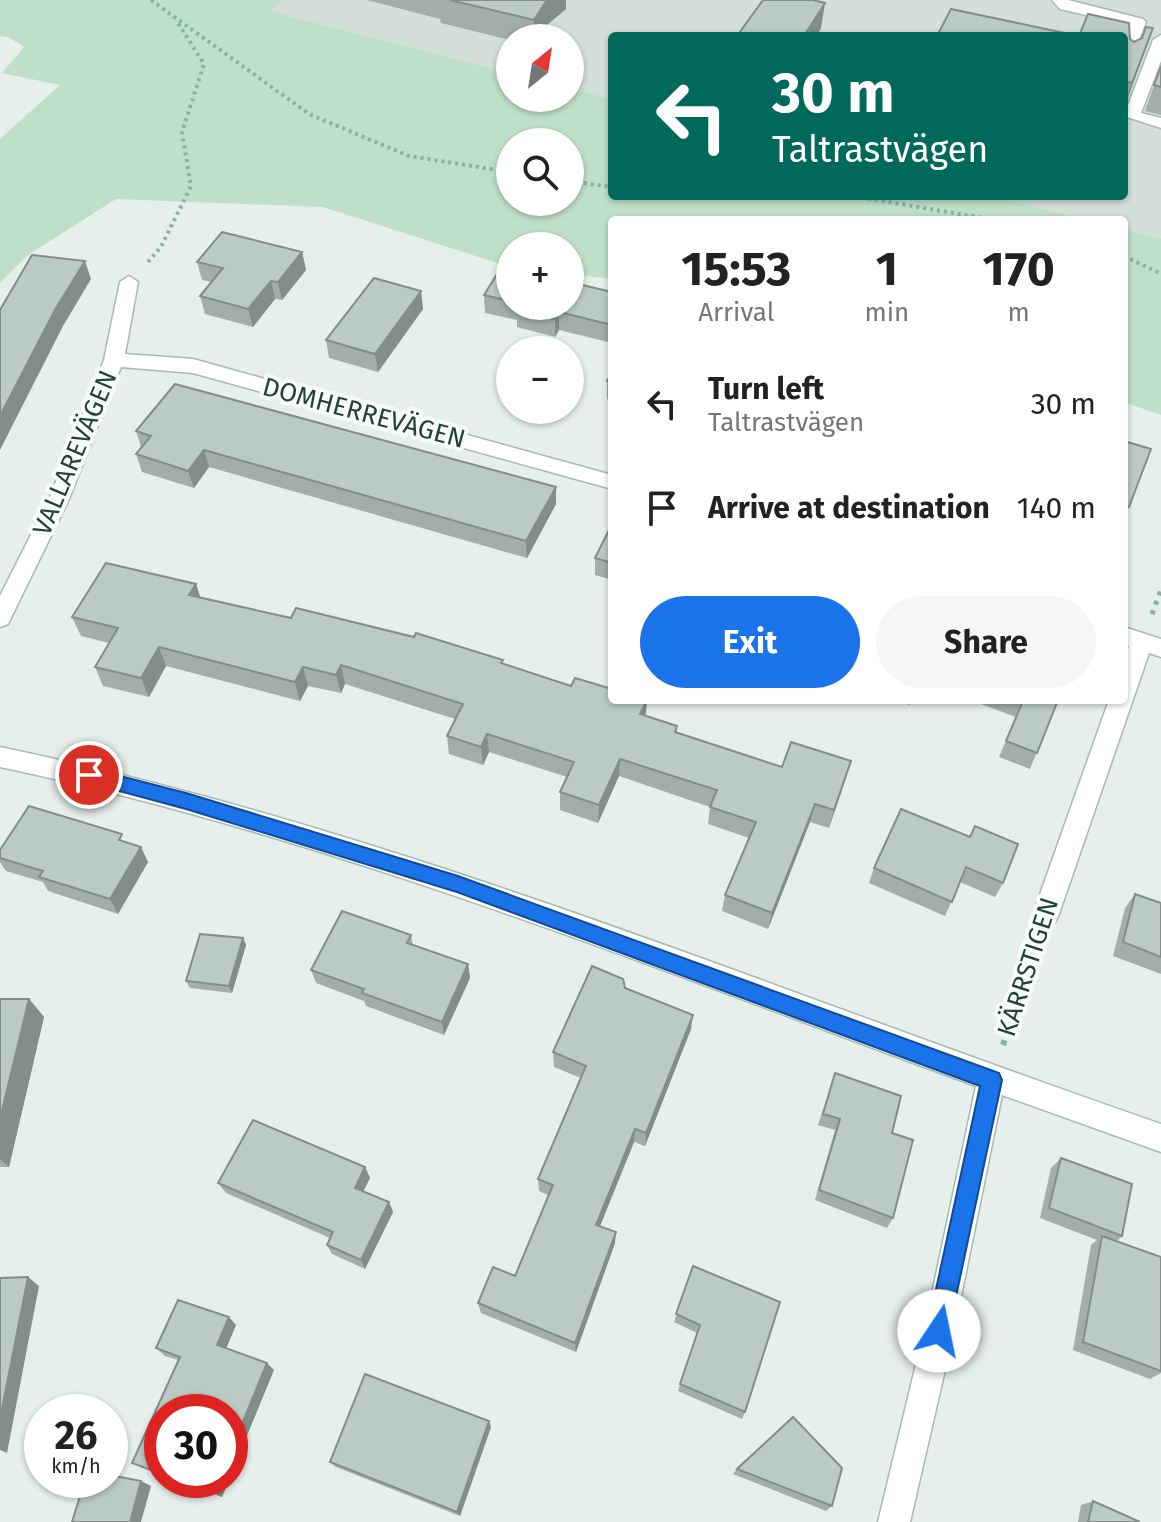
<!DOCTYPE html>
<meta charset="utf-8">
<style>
:root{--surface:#fff;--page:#f6f6f6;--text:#222;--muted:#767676;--accent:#1a73e8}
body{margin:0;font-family:"Fira Sans",sans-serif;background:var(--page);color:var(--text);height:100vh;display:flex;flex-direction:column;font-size:30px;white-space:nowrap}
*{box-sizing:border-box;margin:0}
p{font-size:26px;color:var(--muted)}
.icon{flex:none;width:44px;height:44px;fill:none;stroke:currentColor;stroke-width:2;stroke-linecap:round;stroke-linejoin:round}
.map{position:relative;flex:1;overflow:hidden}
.details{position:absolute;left:608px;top:216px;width:520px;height:488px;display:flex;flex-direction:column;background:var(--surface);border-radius:8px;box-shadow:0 2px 6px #0004}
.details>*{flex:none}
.hud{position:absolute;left:608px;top:32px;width:520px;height:168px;border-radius:8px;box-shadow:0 2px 6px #0004;background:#00695c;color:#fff;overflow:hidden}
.needle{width:52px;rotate:30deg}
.fabs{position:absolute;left:496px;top:24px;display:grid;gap:16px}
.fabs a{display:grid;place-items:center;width:88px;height:88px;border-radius:50%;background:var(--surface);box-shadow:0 2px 6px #0004;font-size:40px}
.speed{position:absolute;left:24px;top:1394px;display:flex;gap:16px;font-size:40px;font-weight:700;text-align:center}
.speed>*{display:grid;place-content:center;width:104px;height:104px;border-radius:50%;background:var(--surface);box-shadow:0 2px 6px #0004;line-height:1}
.speed small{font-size:20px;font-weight:400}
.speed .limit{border:12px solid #d22;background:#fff;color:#111}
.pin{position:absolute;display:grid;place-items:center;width:68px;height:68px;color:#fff;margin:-34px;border:4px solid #fff;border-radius:50%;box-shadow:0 2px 8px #0007}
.me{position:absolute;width:88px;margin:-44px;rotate:11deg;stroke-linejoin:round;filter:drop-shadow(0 0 6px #0008)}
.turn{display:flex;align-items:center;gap:28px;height:168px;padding:0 32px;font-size:36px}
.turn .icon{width:104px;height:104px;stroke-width:2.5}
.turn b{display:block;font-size:56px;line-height:68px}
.eta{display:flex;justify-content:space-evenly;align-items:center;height:136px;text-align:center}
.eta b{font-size:48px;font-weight:700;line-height:56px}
.cta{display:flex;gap:16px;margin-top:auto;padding:16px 32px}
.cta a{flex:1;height:92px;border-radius:48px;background:var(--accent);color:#fff;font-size:32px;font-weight:700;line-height:92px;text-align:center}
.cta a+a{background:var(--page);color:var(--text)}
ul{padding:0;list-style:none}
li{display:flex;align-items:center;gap:24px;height:104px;padding:0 32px}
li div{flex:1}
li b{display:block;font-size:30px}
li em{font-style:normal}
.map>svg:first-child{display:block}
.built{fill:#d4dfda}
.green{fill:#bfe0c8;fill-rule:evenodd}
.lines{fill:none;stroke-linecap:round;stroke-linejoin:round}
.service-casing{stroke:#a8b8b2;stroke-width:3}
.minor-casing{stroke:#a8b8b2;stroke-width:3}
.path-far2{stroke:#86b3a5;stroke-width:4;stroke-dasharray:3 4;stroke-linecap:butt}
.path-far1{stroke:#86b3a5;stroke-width:5;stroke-dasharray:4 6;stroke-linecap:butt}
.path{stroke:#86b3a5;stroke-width:6;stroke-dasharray:5 7;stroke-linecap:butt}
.service{fill:#fff;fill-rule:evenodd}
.minor{fill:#fff;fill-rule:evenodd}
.wall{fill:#a1aea9}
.shaded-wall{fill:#838d89}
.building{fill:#bbcac4;stroke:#838d89;stroke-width:2}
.route{fill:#1a73e8;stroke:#114b97;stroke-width:2}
.labels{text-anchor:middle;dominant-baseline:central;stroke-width:8;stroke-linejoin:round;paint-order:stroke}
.street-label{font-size:26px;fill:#24423a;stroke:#f7fbf9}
</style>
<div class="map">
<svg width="1161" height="1522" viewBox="0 0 1161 1522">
<rect width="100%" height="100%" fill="#e6efeb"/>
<path class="built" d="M282,0H1161V239L1124,229V220H1087L993,196H1124V36H612V99L570,88V38H510V73L270,11Z"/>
<g class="green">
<path d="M0,0H282L270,11L510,73V98H570V88L612,99V196H993L1087,220H612V279L570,274V246H510V267L323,207L116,199L28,255L0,283V139L60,85L2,73L24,47L8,37L0,36ZM510,142H570V202H510Z"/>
<path d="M1124,229L1161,239V415L1124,402Z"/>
</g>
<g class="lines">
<g class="service-casing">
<g id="service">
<path d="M1052,0H1068L1143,19L1146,22L1130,63L1124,65V39L1129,25L1060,9Z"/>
<path d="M1161,35V61L1141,113L1161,118V128L1124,116L1153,40Z"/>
</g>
</g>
<g class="minor-casing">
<g id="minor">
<path d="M129,276L138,282L125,354L193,359L612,475V489L193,373L121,367L69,499L8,624L0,627V596L49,499L104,360L120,282Z"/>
<path d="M1124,627L1161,639V657L1149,653L1059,914L1055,922L1046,925L1037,922L1033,914L1109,700H1124V660L1129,646L1124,645Z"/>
<path d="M0,747C399,830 777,992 1161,1124V1152L1002,1095L954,1331L910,1522H878L924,1331L976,1086C655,969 336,838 0,767Z"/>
</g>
</g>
<g class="path-far2">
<path d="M151,0L309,114L409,156L510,172"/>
<path d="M570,181L612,187"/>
<path d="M679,196L865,198L995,220"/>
<path d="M1124,256L1161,274"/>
<path d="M148,262L161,247L191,186L182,132L204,64L176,20"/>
</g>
<path class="path-far1" d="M1152,614L1161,590"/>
<path class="path" d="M1003,1045L1036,944"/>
<use href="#service" class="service"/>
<use href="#minor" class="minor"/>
</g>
<g class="wall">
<path d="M367,0H566V9L548,24L539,38H510V40L441,23L440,19Z"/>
<path d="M951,9L1079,36L1088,14L1129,23L1130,39L1134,42L1142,38L1146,27L1153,28L1124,108V36H937Z"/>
<path d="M1161,66V115L1145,111Z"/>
<path d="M302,252L306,270L282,300L275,299L253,327L205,314L200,296L212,282L202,280L197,262Z"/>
<path d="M510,268V306H570L612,292V343L559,330L555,337L517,327V320L485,313L484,295Z"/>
<path d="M421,291L423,309L378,372L329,358L326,340Z"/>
<path d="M612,373V401L607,399V381Z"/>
<path d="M136,431L556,487V504L527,558L209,467L194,488L142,472L136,454L141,447Z"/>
<path d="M1124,441L1129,507L1124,518Z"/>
<path d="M612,524V580L595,575V558Z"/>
<path d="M196,584L200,597L291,618L503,663L571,686L647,700L646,716L677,726V732L782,767L851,761L829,828L810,822L768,929L722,911L725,895L749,838L708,824L710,807L619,776L598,823L560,810V792L567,777L489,752L483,765L449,754L447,736L455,719L345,684L341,693L308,686L300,701L166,666L149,697L103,686L95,667L109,643L81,636L72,617Z"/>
<path d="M893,700H912L910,705Z"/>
<path d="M970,700H1058L1030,769L999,757L1016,717Z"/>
<path d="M901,809L1003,883L995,897L960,882L945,916L869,883L874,868Z"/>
<path d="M126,842L148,862L118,914L48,891L43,882L6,871L0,862V850Z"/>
<path d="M1135,894L1161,903V974L1113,956L1125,908Z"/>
<path d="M411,935L413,945L468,964L470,978L444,1035L366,1006L364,1001L316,983L311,970Z"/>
<path d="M243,938L246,945L232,993L190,988L186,981Z"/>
<path d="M625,988L691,1029L645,1146L634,1142L600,1226L615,1243L576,1352L481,1313L478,1303L515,1276L548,1195L539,1191L538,1179L581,1078L554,1067L553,1052Z"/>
<path d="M0,999H29L44,1017L9,1167H0Z"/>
<path d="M835,1073L892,1133L893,1218L887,1228L815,1200L835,1130L818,1125Z"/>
<path d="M1061,1158L1122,1236L1117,1241L1161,1257V1373L1150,1379L1073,1350L1091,1245L1097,1240L1040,1218L1051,1168Z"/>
<path d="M365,1167L370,1178L363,1191L389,1202L393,1212L365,1269L332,1254L327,1245L330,1238L226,1193L218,1183Z"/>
<path d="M693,1266L745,1412L742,1419L678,1391L697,1333L674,1322Z"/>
<path d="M236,1325L226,1349L274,1370L162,1412V1476L132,1463L178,1360L165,1356L156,1348Z"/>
<path d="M489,1421L491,1427L460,1516L336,1467L330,1462Z"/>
<path d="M737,1469L832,1506L826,1511L733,1474Z"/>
<path d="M174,1480H229L222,1497Z"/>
<path d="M1093,1501L1140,1522H1078L1081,1505Z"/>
</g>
<g class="shaded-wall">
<path d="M547,0H566V9L548,24L539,38H534V20Z"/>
<path d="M825,3L821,28L817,36H804Z"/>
<path d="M1153,28L1144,54L1124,108L1132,83Z"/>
<path d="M302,252L306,270L282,300L278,282Z"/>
<path d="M85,261L91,279L63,326L0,450V416L56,308Z"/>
<path d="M271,281L275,299L253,327L248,309Z"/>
<path d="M421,291L423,309L378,372L375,354Z"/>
<path d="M559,312V330L555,337V319Z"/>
<path d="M204,450L209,467L194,488L188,471Z"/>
<path d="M556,487V504L527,558L526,541Z"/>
<path d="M196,584L202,603L189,595Z"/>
<path d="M159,647L166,666L149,697L141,678Z"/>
<path d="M341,665L345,684L341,693L336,675Z"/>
<path d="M303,667L308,686L300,701L295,682Z"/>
<path d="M647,700L645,718L640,714Z"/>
<path d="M487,734L489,752L483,765L481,747Z"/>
<path d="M620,759L619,776L598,823L599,805Z"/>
<path d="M851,761L846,778L829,828L834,810Z"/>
<path d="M815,804L810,822L768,929L772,913Z"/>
<path d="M141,847L148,862L118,914L110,899Z"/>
<path d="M243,938L246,945L232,993L229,986Z"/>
<path d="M468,964L470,978L444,1035L442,1022Z"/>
<path d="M29,999L44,1017L9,1167L0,1159V1119Z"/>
<path d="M693,1015L691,1029L645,1146L646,1133Z"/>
<path d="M635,1129L634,1142L596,1236V1225Z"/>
<path d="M365,1167L370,1178L360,1198L355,1188Z"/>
<path d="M389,1202L393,1212L365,1269L361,1260Z"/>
<path d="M616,1232L615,1243L576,1352L575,1343Z"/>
<path d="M28,1277L39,1286L7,1453L0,1450V1419Z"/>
<path d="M229,1317L236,1325L224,1353L217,1345Z"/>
<path d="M267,1363L274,1370L230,1477V1453Z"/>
<path d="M489,1421L491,1427L460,1516L457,1512Z"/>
<path d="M219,1480H229L222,1497L213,1493Z"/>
<path d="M141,1481L151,1486L141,1522H130Z"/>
</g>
<g class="building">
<path d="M450,0H547L534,20Z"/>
<path d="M763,0H813L825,3L804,36H737Z"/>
<path d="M951,9L1079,36L1088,14L1129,23L1130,39L1134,42L1142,38L1146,27L1153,28L1132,83L1124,81V36H937Z"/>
<path d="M1161,66V87L1154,85Z"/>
<path d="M222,232L302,252L278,282L271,281L248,309L200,296L223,268L197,262Z"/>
<path d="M32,255L85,261L56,308L0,416V310Z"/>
<path d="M502,266L510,268V301L484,295Z"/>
<path d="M374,278L421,291L375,354L326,340Z"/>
<path d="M570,282L612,292V325L559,312L555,319L516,309L518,306H570Z"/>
<path d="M612,373V383L607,381Z"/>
<path d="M175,384L556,487L526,541L204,450L188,471L136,454L151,436L136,431Z"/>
<path d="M1124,441L1151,449L1129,507L1124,505Z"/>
<path d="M612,524V563L595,558Z"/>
<path d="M106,563L196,584L189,595L291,618L296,608L414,637L416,633L503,660L501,663L571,686L575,678L612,689V700H647L640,714L677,726L675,732L782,767L791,742L851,761L834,810L815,804L772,913L725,895L756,822L710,807L717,790L620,759L599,805L560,792L574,762L487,734L481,747L447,736L463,704L341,665L336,675L303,667L295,682L159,647L141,678L95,667L118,628L72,617Z"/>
<path d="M1021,700H1058L1037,753L1006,741L1023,701Z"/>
<path d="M29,806L122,834L119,840L141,847L110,899L39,877L43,871L0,858V850Z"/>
<path d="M901,809L970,837L975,826L1018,844L1003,883L966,867L952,902L874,868Z"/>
<path d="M1135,894L1161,903V957L1123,942Z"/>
<path d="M342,911L411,935L407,943L468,964L442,1022L362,993L364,989L311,970Z"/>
<path d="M200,934L243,938L229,986L186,981Z"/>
<path d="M592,966L623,979L625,988L693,1015L646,1133L635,1129L596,1225L616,1232L575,1343L478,1303L493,1267L515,1276L553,1185L538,1179L586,1066L553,1052Z"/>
<path d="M0,999H29L0,1119Z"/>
<path d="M835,1073L901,1096L892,1133L913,1140L893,1218L819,1190L840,1119L823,1114Z"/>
<path d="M253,1120L365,1167L355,1188L389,1202L361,1260L327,1245L333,1232L218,1183Z"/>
<path d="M1061,1158L1132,1184L1122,1236L1049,1208Z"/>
<path d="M1102,1236L1161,1257V1371L1083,1342Z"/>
<path d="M693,1266L780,1302L745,1412L680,1384L700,1325L676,1314Z"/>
<path d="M28,1277L0,1419V1278Z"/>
<path d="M178,1300L229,1317L217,1345L267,1363L230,1453V1412H162V1474L132,1463L180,1357L156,1348Z"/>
<path d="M365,1374L489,1421L457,1512L330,1462Z"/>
<path d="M793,1417L842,1468L832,1506L737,1469Z"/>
<path d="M110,1475L141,1481L130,1522H72L85,1480H110Z"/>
<path d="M179,1480H219L213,1493Z"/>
<path d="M1093,1501L1140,1522H1088Z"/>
</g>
<path class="route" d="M89,768L186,793L458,876L999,1073L1002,1080L947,1339L939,1342L931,1339L927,1331L980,1086L457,892L186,809L82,781L79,775L82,770Z"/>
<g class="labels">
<g class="street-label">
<text transform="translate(364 413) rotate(15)">DOMHERREVÄGEN</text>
<text transform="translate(75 453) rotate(-67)">VALLAREVÄGEN</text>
<text transform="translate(1028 967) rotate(-72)">KÄRRSTIGEN</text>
</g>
</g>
</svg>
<div class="fabs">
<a><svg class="needle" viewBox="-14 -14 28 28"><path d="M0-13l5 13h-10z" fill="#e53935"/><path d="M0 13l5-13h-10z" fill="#767676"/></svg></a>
<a><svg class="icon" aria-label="search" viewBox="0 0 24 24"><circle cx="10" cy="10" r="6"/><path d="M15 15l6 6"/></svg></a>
<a>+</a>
<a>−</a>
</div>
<div class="speed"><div>26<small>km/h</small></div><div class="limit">30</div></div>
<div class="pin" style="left:89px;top:775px;background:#d93025"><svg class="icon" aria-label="arrive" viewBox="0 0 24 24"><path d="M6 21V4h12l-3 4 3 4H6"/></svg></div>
<svg class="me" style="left:939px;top:1331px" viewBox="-20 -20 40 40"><circle r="19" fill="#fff"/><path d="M0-13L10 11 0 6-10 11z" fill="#1a73e8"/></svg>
<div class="hud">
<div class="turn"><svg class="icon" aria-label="left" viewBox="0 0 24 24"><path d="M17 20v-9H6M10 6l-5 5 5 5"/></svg><div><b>30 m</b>Taltrastvägen</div></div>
</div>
<section class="details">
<div class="eta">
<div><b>15:53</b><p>Arrival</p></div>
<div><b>1</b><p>min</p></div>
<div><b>170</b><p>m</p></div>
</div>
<ul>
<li><svg class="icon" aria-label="left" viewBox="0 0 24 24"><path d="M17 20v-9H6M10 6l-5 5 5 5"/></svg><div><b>Turn left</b><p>Taltrastvägen</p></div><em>30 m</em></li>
<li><svg class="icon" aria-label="arrive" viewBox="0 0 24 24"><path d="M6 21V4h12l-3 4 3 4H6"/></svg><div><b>Arrive at destination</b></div><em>140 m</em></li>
</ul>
<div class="cta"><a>Exit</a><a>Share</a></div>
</section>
</div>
